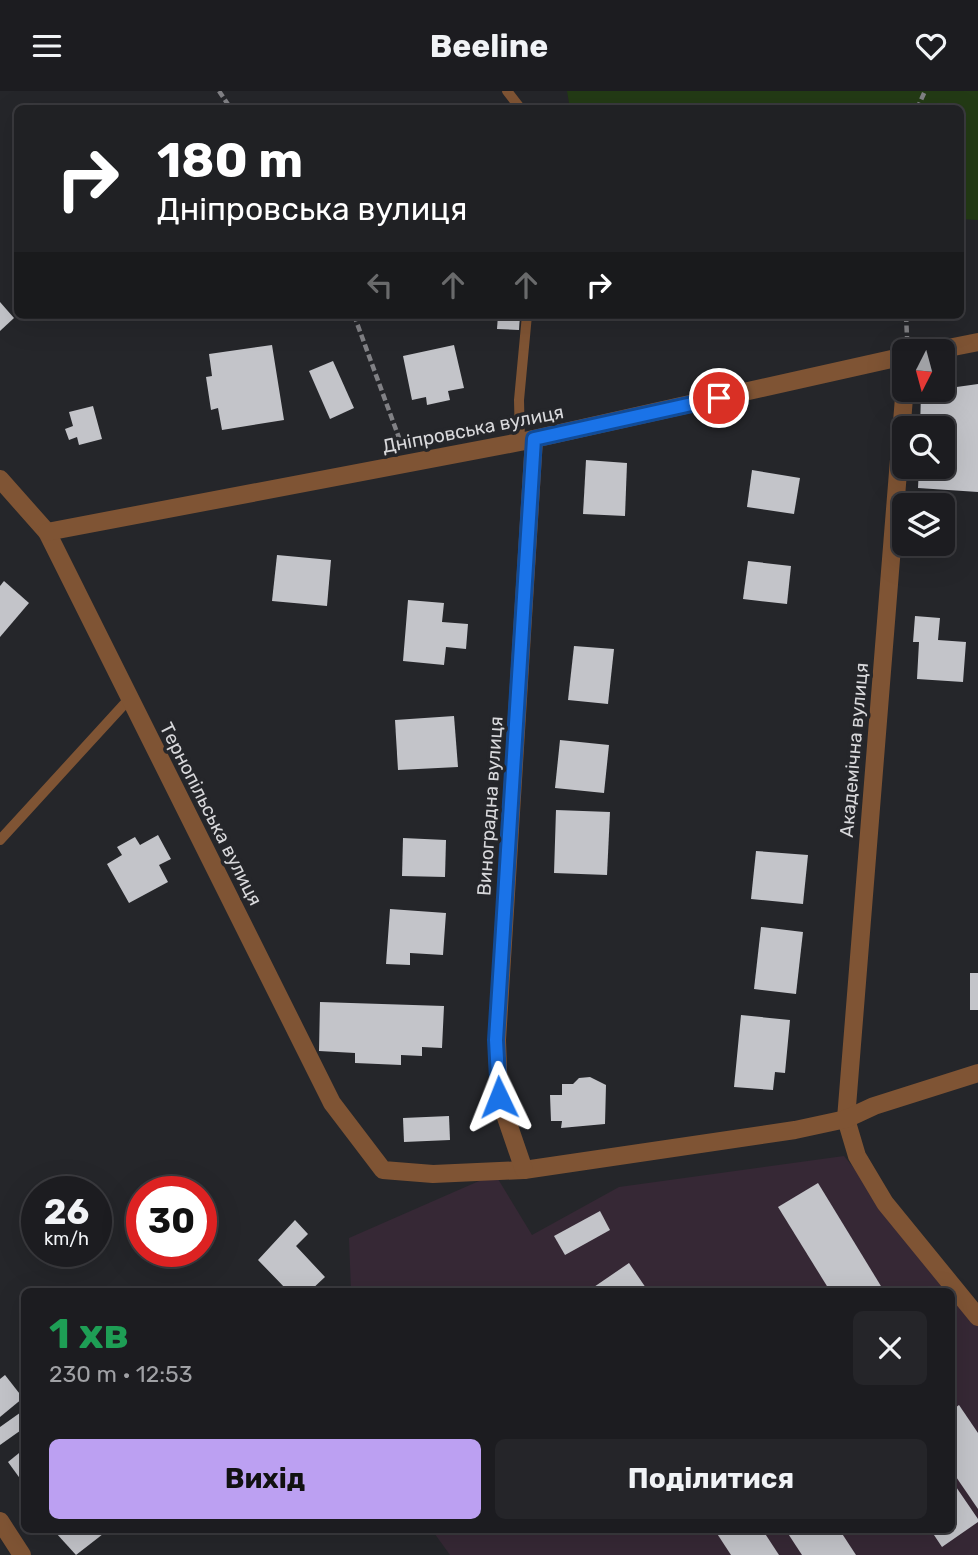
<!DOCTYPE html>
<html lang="uk">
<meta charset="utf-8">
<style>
:root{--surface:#1c1c20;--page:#252529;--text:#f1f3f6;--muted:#a0a1a5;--line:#3a3a3e;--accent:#bca0f2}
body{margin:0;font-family:Rubik,sans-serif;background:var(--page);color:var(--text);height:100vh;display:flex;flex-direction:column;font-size:26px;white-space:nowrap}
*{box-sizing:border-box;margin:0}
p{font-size:23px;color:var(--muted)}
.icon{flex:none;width:38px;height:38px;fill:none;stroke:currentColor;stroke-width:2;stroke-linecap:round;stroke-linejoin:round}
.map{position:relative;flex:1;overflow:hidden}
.side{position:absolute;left:21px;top:1197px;width:934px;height:245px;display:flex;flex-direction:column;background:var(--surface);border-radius:10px;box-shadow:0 7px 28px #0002,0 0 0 2px var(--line)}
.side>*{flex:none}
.guide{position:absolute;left:14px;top:14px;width:950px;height:214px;border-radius:10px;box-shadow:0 7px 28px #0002,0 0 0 2px var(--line);background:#202124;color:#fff;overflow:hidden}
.needle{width:46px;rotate:186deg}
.fabs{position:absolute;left:892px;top:248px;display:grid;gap:14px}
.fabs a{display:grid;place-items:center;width:63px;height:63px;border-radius:10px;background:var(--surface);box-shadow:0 7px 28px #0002,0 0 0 2px var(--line);font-size:35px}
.speed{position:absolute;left:21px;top:1085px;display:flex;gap:14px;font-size:35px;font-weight:700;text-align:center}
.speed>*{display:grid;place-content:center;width:91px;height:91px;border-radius:50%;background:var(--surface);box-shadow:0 7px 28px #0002,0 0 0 2px var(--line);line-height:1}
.speed small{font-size:18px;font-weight:400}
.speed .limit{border:10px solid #d22;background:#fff;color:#111}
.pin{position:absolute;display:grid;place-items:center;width:60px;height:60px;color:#fff;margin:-30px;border:4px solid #fff;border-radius:50%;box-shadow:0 2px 7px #0007}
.me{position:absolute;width:77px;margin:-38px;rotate:358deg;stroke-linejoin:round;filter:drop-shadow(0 0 5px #0008)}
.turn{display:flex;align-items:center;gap:24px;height:147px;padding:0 28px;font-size:32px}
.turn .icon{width:91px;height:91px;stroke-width:2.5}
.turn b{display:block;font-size:49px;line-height:60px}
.lanes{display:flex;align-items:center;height:66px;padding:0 28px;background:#0003;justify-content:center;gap:35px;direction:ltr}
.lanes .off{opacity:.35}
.round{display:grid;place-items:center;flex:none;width:74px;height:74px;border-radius:10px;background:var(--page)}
.overview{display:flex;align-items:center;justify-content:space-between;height:119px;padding:0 28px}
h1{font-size:42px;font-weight:700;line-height:52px;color:#1e9e55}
.primary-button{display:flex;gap:14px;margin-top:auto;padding:14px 28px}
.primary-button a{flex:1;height:80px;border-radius:10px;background:var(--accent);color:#111;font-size:28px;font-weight:700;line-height:80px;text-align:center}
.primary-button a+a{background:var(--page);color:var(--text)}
header{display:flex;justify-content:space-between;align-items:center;height:91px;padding:0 28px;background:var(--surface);font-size:32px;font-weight:700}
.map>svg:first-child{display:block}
.industrial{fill:#362835}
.green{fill:#233a15}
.building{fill:#c3c4c9}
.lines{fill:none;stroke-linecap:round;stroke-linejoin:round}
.path{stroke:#818185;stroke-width:4.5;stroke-dasharray:7 3.5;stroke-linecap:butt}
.lane{stroke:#7f5434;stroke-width:10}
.street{stroke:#7f5434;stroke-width:18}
.route-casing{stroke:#114b97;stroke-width:18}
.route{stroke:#1a73e8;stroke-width:12}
.labels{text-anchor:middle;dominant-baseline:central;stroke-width:7;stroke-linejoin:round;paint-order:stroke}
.street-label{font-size:19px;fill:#d8d8db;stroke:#25262a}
</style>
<header><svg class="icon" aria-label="menu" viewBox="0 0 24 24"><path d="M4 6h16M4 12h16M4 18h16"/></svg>Beeline<svg class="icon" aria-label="heart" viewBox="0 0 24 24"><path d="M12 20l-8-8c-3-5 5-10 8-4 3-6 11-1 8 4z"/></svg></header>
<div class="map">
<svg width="978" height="1464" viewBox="0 0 978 1464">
<rect width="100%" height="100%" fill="#25262a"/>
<path class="industrial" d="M844,1065L978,1227V1464H450L432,1439L952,1438V1200H351L349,1147L495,1083L532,1144L619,1096Z"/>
<path class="green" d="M567,0H978V129L961,128V18H570Z"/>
<g class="building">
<path d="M0,211L14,227L0,240Z"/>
<path d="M498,224H520L519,239L497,238Z"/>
<path d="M272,254L284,329L222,339L218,317L211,319L206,286L212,285L209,263Z"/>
<path d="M454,254L464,297L448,300L450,309L427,314L426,306L412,309L403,265Z"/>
<path d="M333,270L354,317L330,328L309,280Z"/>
<path d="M978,293V401L918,397L919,376H943V338H920L921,301Z"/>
<path d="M93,315L102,348L79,354L77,346L69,349L65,338L73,335L69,321Z"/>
<path d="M586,369L627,372L625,425L583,423Z"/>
<path d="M752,379L800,387L794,423L747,416Z"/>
<path d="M277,464L331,469L327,515L272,510Z"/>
<path d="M748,470L791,475L787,513L743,508Z"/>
<path d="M4,490L29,512L0,546V495Z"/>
<path d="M408,509L444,512L442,531L468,533L466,558L446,556L444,574L403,570Z"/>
<path d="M915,525L940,527L938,549L966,551L963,591L917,588L919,551H913Z"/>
<path d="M574,555L614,558L608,613L568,609Z"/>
<path d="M454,625L458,676L398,679L395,629Z"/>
<path d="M560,649L609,654L604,702L555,697Z"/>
<path d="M556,719L610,721L607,784L554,782Z"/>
<path d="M158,744L171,768L159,774L168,791L129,812L107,773L122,764L117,756L135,746L140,754Z"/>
<path d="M403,747L446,749L445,786L402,785Z"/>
<path d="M756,760L808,764L803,813L751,808Z"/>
<path d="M390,818L446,822L443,864L410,862V874L386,873Z"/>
<path d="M761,836L803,841L796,903L754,898Z"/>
<rect x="970" y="882" width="8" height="37"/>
<path d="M320,911L444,915L442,957L422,956V965L401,964V974L355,972V962L319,960Z"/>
<path d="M741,924L790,929L785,982L775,981L773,999L734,996Z"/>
<path d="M590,986L606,994L605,1033L561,1037L562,1030H551L550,1004H562V993H573L579,987Z"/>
<path d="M449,1025L450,1049L404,1051L403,1027Z"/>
<path d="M818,1092L884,1200H830L778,1116Z"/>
<path d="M600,1120L610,1139L565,1164L554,1145Z"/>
<path d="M295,1129L308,1143L296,1155L325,1186L310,1200H299L295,1197L288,1200L258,1169Z"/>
<path d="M629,1172L648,1200H592L591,1198Z"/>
<path d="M5,1284L23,1307L0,1326V1288Z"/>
<path d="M959,1314L978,1342V1418L952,1380V1319Z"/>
<path d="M24,1319V1337L0,1354V1336Z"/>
<path d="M24,1358V1393L8,1371Z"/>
<path d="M952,1390L978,1428V1431L942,1456L930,1438H952Z"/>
<path d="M60,1438H100L103,1443L76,1464L56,1442Z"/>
<path d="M714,1438H762L779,1464H731Z"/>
<path d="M785,1438H839L856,1464H802Z"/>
</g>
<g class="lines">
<g class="path">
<path d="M219,0L231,18"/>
<path d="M917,18L925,0"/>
<path d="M354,224L402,355"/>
<path d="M906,224L907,246"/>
</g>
<g class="lane">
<path d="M507,0L521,18"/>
<path d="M520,351L519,309L527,224"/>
<path d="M0,749L129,608"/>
</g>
<g class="street">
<path d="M928,261L978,251"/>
<path d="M905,294L846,1028L857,1065L885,1112L978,1226"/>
<path d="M0,388L47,441L332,1012L383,1079L433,1083L524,1079L795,1039L846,1028L874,1015L978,982"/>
<path d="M47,441L520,351L905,265"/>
<path d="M524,1079L499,1006L497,949L534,348"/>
<path d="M0,1430L22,1464"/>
</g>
</g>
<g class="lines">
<g class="route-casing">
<path id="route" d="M499,1006L496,949L534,348L719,307"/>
</g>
<use href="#route" class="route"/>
</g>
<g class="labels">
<g class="street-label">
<text transform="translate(473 338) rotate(-11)">Дніпровська вулиця</text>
<text transform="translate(854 659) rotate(-85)">Академічна вулиця</text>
<text transform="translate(490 715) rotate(-86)">Виноградна вулиця</text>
<text transform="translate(211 723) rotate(63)">Тернопільська вулиця</text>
</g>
</g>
</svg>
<div class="fabs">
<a><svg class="needle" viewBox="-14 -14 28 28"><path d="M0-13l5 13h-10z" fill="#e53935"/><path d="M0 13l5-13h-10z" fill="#a0a1a5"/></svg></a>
<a><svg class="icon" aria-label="search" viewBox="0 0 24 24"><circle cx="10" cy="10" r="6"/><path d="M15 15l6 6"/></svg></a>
<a><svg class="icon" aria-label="layers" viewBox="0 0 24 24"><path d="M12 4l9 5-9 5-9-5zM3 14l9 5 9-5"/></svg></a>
</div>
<div class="speed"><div>26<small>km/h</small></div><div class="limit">30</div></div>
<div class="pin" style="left:719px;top:307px;background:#d93025"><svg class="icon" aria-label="arrive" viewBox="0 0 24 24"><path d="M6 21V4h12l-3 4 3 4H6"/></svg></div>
<svg class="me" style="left:499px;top:1006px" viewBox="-20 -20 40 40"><path d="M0-17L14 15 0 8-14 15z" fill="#1a73e8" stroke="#fff" stroke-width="4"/></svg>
<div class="guide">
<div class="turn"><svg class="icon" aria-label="right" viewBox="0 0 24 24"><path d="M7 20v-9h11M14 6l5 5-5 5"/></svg><div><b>180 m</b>Дніпровська вулиця</div></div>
<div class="lanes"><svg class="icon off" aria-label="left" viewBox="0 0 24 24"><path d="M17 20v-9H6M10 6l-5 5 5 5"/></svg><svg class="icon off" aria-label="ahead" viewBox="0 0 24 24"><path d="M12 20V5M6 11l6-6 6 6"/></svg><svg class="icon off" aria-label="ahead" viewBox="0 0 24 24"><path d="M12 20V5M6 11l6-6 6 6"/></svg><svg class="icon" aria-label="right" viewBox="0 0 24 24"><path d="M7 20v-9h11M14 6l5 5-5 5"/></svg></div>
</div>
<section class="side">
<div class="overview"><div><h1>1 хв</h1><p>230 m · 12:53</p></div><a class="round"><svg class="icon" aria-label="close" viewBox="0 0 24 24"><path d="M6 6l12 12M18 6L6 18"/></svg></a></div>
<div class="primary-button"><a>Вихід</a><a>Поділитися</a></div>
</section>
</div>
